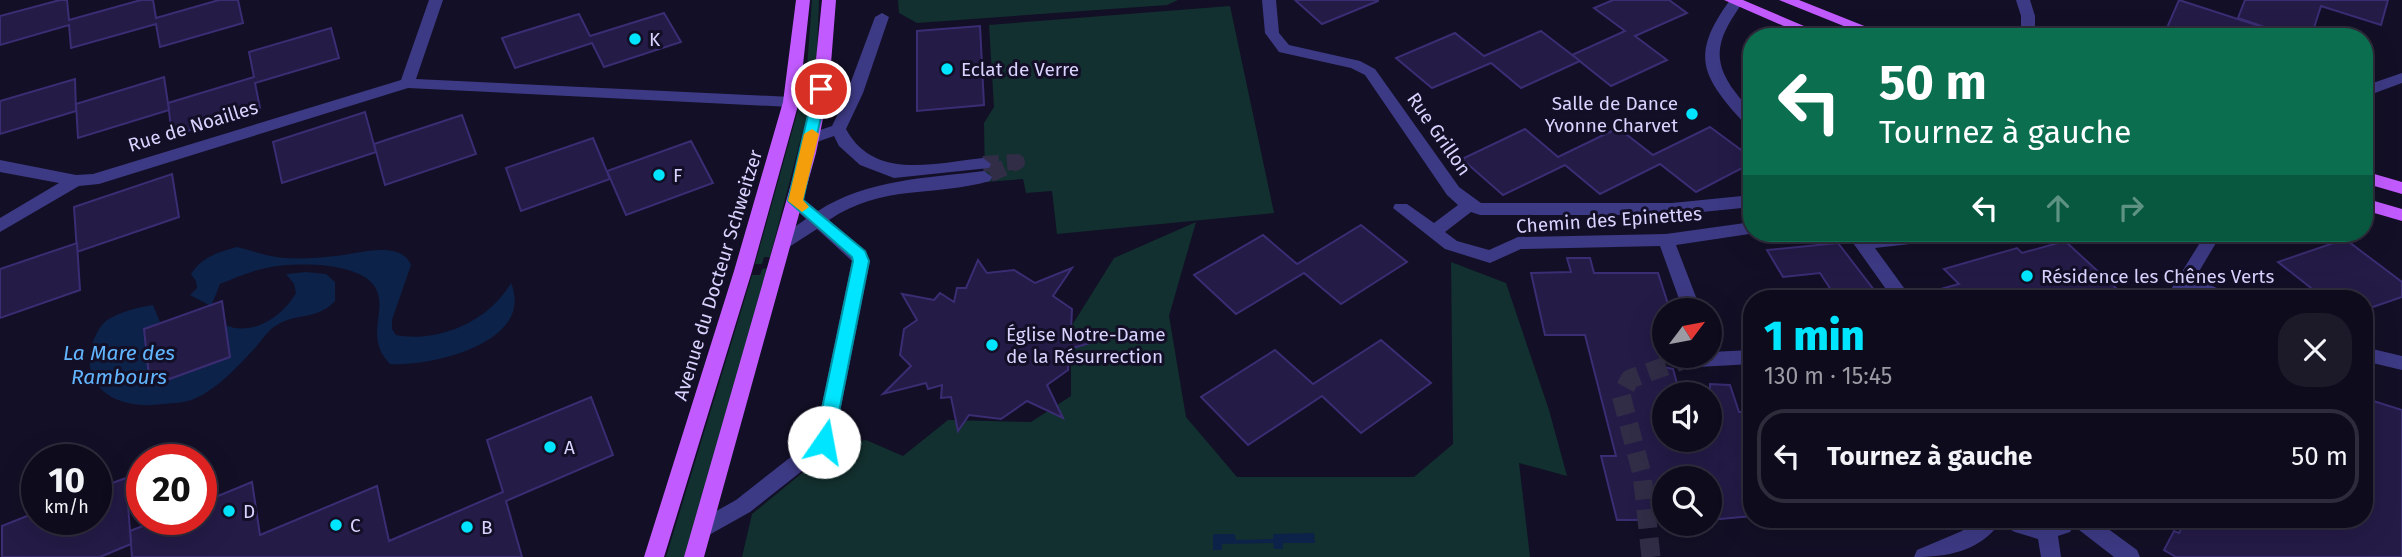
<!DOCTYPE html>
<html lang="fr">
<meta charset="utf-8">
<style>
:root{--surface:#0e0b1c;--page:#1c1929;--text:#f1f3f6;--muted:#9b9ba3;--line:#2e2b3b;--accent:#00e5ff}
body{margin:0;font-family:"Fira Sans",sans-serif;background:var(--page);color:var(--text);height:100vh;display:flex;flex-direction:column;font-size:26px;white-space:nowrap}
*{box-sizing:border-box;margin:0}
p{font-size:23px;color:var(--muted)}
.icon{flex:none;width:38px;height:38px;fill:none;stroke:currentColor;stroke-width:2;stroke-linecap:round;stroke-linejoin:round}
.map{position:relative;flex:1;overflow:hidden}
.details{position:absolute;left:1743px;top:290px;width:630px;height:238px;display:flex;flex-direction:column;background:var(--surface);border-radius:28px;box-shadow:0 7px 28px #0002,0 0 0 2px var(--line)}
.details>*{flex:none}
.guide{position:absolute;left:1743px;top:28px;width:630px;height:214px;border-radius:28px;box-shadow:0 7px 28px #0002,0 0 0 2px var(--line);background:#0b6e4f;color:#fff;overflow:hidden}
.needle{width:46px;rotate:58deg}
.fabs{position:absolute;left:1652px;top:298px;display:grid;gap:14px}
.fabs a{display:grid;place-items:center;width:70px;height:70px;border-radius:50%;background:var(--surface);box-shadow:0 7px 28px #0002,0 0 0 2px var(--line);font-size:35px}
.speed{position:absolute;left:21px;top:444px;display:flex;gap:14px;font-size:35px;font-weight:700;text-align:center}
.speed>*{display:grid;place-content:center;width:91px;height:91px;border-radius:50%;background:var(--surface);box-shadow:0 7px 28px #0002,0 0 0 2px var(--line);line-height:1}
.speed small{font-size:18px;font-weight:400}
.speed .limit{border:10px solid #d22;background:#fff;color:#111}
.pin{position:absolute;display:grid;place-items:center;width:60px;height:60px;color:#fff;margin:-30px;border:4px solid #fff;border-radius:50%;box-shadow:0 2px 7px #0007}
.me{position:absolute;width:77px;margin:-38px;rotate:12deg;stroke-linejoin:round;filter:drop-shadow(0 0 5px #0008)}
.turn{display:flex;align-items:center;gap:24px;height:147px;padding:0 21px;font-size:32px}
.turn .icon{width:91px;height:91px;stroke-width:2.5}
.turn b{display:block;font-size:49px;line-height:60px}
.lanes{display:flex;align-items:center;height:66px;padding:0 21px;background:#0003;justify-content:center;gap:35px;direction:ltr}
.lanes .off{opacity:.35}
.round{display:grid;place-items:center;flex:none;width:74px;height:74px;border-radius:28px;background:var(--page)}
.overview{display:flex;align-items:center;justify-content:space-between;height:119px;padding:0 21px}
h1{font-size:42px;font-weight:800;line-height:52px;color:var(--accent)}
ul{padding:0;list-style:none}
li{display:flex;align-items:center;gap:21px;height:94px;margin:0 14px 10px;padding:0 7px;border:4px solid var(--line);border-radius:28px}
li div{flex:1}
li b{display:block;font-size:26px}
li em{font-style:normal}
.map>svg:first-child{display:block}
.green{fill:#12302f}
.water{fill:#0c2248}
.building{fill:#241b47;stroke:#3b2d73;stroke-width:2}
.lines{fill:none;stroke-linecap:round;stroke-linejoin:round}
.minor-tunnel-far1{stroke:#312d47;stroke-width:16;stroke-dasharray:16 8;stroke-linecap:butt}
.minor-tunnel{stroke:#312d47;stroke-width:19;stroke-dasharray:19 10;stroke-linecap:butt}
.minor{fill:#3d3a85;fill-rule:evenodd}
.major{fill:#c25bff;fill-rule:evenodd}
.route{fill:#00e5ff;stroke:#0095a6;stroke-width:2}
.slow{fill:#f59e0b}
.poi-dot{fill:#00e5ff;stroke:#130f26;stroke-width:2.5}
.labels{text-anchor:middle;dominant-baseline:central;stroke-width:6;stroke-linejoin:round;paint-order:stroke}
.poi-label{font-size:19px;fill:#d9d4ff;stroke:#130f26;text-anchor:start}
.street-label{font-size:19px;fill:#d9d4ff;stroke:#130f26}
.water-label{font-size:21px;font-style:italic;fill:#62b6ff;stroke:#130f26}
</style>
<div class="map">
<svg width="2402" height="557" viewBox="0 0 2402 557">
<rect width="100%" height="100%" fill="#130f26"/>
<g class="green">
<path d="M812,0H819L816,80L770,257H764L762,264H755L806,81Z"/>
<path d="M898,0H1178L1167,5L917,23L899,13Z"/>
<path d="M1230,6L1274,213L1057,234L1052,191L1026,193L1023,179L985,182L984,123L994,107L989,25Z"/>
<path d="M1196,222L1169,316L1186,417L1237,477H1414L1453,444L1451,262L1506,283L1549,410L1567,476L1519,463L1530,557H742L752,514L834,447L866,440L903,456L948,420L1031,422L1071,396V327L1114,258Z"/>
<path d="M768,268L686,557H666L752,275H760L762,269Z"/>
</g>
<g class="water">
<path d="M237,247C253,251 269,257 285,258C302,259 318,258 335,256C356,254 401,239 411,265L392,320V329L396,335C439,343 489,321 511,283C536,343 430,367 390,364C363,337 389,310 375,287C359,261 292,262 266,268C251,271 235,278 220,284L212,304L209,305L190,295L197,288L196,281L191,274C202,257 218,252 237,247Z"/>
<path d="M306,272L326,274L335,282V301C316,321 298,312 277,325C268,330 262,340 255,348C237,367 219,388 194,399C185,403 173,403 163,404C124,410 81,393 91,347C94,338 100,325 107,320C120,312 139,307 153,305L160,322L144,329L151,386L230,357L225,325C253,337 283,316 296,293L294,284L286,274Z"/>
<path d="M1314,533L1315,543H1283V549H1274L1273,543L1222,544V550H1213V534H1235L1236,540L1273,539V534Z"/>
</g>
<g class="building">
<path d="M60,0H67L69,20L141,0H153L156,18L219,0H238L243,23L160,47L156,24L71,48L69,25L0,45V16Z"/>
<path d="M1295,0H1378V1L1322,24Z"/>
<path d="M1613,0H1669L1687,13L1635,36L1667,60L1611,86L1572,55L1625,31L1594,8Z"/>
<path d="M2179,0L2281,33V37H2163Z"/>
<path d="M2245,0H2388L2381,25L2321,6L2311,37H2294L2238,18Z"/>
<path d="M664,13L681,42L604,67L592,43L515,68L502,38L579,14L590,36Z"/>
<path d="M980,26L984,105L917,111V31Z"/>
<path d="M331,28L339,58L255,83L260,108L172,136L168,103L254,77L249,52Z"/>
<path d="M1541,31L1580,61L1521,88L1491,63L1432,88L1396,58L1455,33L1484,56Z"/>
<path d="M164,77L169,110L78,138L76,104Z"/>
<path d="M75,79L76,111L0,134V101Z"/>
<path d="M365,112L376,152L282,183L273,142Z"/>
<path d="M462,115L476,154L385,185L374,144Z"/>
<path d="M1710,127L1752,158V163L1696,192L1660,164L1600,194L1565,165L1503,195L1462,159L1525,129L1558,157L1618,128L1653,155Z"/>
<path d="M593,138L610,179L521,211L506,168Z"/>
<path d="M691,141L713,183L626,215L607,171Z"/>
<path d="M172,174L179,217L77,252L74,207Z"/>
<path d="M1361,225L1407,262L1341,304L1304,273L1236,314L1194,275L1263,235L1297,264Z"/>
<path d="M2345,239L2402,282V297L2364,310V299H2325L2278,262Z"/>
<path d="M2065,241L2116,288L2078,299H1927L1926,293L1959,284L1944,269L2017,248L2022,253Z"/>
<path d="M77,243L80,290L0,318V269Z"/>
<path d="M1838,243L1881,299H1837L1820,273L1783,277L1767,250Z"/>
<path d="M1567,258H1590L1594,273H1658L1670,310H1664V367L1673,369L1680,394H1664V439H1710V384L1730,385L1739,412H1752V516L1710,520V478H1664V520H1617L1601,456H1616L1585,335H1545L1531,273L1571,272Z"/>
<path d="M978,260L987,273L1014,270L1035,283L1072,268L1053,296L1072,309L1071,329L1108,338L1069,349L1068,370L1047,385L1063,418L1027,401L1001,419L969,415L958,431L951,397L941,398L942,385L928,389L926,383L883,394L911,366L900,355L904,329L917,320L902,294L934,300L940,293L954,302L957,288H966Z"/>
<path d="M222,301L230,357L150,386L144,329Z"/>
<path d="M1381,340L1431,383L1361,433L1322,396L1248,445L1201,397L1275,350L1313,384Z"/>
<path d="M591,397L613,455L506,501L522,557H132L130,531L158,520H201V503L252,482L260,535L377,486L389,541L503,492L487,440Z"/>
<path d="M2364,398L2402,410V557H2176L2164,550L2174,531L2179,533L2186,520H2364Z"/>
<path d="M126,478L131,544L100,557H2V526L37,512V520H96V489Z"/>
</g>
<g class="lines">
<path class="minor-tunnel-far1" d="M983,164L1017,162L984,177"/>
<path class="minor-tunnel" d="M1651,557L1642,474L1621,395L1630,379L1680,361"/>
<g class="minor">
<path d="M429,0H443L416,79L791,97L799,102L791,107L408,88L99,184L79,186L0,232V218L59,183L0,172V160L76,175L93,174L401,80Z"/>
<path d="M1262,0H1276L1279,33L1289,45L1360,61L1375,69L1459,187L1481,203H1672L1752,195V207L1672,215H1480L1471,212L1445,232L1457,241L1489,250L1518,237L1666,234L1752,222V233H1756L1676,245L1701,310H1683L1660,246L1521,249L1490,263L1445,249L1393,208L1395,204H1407L1434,223L1458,205L1447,195L1365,75L1351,68L1279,52L1265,33Z"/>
<path d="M1730,0L1743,2C1720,35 1708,57 1736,93C1745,105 1752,110 1752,126L1746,125C1702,77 1689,56 1730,0Z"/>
<path d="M2016,0H2030L2035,16V37H2021V16Z"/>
<path d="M882,13L889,17L863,93L846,129C874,181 934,163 983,158L991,164L989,168L894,178L860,165L839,146L834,136L811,144L805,143L803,139L805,135L832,126L846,97L821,94L813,89L821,84L849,87L875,17Z"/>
<path d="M2402,73V83L2364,97V86Z"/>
<path d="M984,171L992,177L990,181C933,197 882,184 829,220L865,251L870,261L834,442L831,448L750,512L709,535L702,538L695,535L692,529L695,523L736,500L815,438L852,261L817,229L789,247H777L774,243L777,239L806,219L787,201L789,197H801L818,211C867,179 928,178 984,171Z"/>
<path d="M1846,233H1863L1866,236H1910L1913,240L1910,244L1875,248L1912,299H1893Z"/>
<path d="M2206,233H2222L2195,278L2230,294L2233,299H2208L2188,290L2183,299H2165Z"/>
<path d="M2364,347L2402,356V370L2364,361Z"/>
<path d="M1752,350V364L1680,368L1673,366L1671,361L1675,355H1710V352Z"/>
<path d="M1976,520H2096L2137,550L2140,557H2114L2074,526L2070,532L2058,536L2061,557H2041L2038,539L2015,532L1999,524C1978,552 1947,557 1914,557L1917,550L1962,531Z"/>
</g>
<g class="major">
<path d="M796,0H810L799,102L752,271L664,557H644L734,271L783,102Z"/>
<path d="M822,0H836L829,89L816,153L704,557H684L800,153L813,89Z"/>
<path d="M1724,0H1743L1830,37H1809Z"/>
<path d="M1779,0H1799L1892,37H1871Z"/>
<path d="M2364,171L2402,182V194L2364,183Z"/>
<path d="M2364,198L2402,209V221L2364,210Z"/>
</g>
</g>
<path class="route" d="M821,85L827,89L803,200L865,251L869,261L833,442L830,447L824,449L818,447L815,442L853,261L852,257L788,201L814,89Z"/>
<path class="slow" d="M812,129L819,134L803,200L809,207L802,212L788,201L804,134Z"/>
<g class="poi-dot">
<circle cx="635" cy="39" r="7"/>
<circle cx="947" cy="69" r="7"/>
<circle cx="1692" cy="114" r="7"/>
<circle cx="659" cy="175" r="7"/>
<circle cx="2027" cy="276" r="7"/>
<circle cx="992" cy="345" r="7"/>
<circle cx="550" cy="447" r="7"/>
<circle cx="229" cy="511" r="7"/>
<circle cx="336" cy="525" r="7"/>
<circle cx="467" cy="527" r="7"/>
</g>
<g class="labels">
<g class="poi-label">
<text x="649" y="39">K</text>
<text x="961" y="69">Eclat de Verre</text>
<text x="1678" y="103" text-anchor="end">Salle de Dance<tspan x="1678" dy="22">Yvonne Charvet</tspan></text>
<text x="673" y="175">F</text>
<text x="2041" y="276">Résidence les Chênes Verts</text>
<text x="1006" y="334">Église Notre-Dame<tspan x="1006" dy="22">de la Résurrection</tspan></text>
<text x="564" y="447">A</text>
<text x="243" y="511">D</text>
<text x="350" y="525">C</text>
<text x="481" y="527">B</text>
</g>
<g class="street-label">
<text transform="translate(193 126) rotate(-17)">Rue de Noailles</text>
<text transform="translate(1439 134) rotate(55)">Rue Grillon</text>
<text transform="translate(1609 220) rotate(-4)">Chemin des Epinettes</text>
<text transform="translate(718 275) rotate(-73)">Avenue du Docteur Schweitzer</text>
</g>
<g class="water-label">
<text x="119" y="353">La Mare des<tspan x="119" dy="24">Rambours</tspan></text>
</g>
</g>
</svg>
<div class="fabs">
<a><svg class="needle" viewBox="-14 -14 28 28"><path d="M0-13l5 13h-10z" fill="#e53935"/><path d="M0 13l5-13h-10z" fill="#9b9ba3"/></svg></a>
<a><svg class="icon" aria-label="sound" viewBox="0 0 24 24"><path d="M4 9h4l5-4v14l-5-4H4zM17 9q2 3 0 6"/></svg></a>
<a><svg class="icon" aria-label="search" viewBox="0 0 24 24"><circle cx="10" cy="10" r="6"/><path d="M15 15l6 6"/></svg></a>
</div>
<div class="speed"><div>10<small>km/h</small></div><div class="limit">20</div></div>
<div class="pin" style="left:821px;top:89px;background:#d93025"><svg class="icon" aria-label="arrive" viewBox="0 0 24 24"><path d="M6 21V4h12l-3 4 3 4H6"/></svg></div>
<svg class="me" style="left:824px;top:442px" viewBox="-20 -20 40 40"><circle r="19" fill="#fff"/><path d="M0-13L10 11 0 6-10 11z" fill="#00e5ff"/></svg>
<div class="guide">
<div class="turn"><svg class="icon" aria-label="left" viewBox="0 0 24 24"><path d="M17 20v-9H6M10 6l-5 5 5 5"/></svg><div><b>50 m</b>Tournez à gauche</div></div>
<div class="lanes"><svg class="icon" aria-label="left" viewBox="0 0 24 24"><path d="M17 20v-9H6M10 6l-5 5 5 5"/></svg><svg class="icon off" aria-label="ahead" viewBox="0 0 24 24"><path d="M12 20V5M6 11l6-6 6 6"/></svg><svg class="icon off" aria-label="right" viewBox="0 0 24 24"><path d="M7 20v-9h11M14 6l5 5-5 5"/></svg></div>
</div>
<section class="details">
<div class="overview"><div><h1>1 min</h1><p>130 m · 15:45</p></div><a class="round"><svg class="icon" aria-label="close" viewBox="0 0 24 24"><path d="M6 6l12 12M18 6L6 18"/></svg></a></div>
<ul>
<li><svg class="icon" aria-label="left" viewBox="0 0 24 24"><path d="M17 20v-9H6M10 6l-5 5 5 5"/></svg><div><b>Tournez à gauche</b></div><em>50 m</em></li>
</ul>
</section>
</div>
